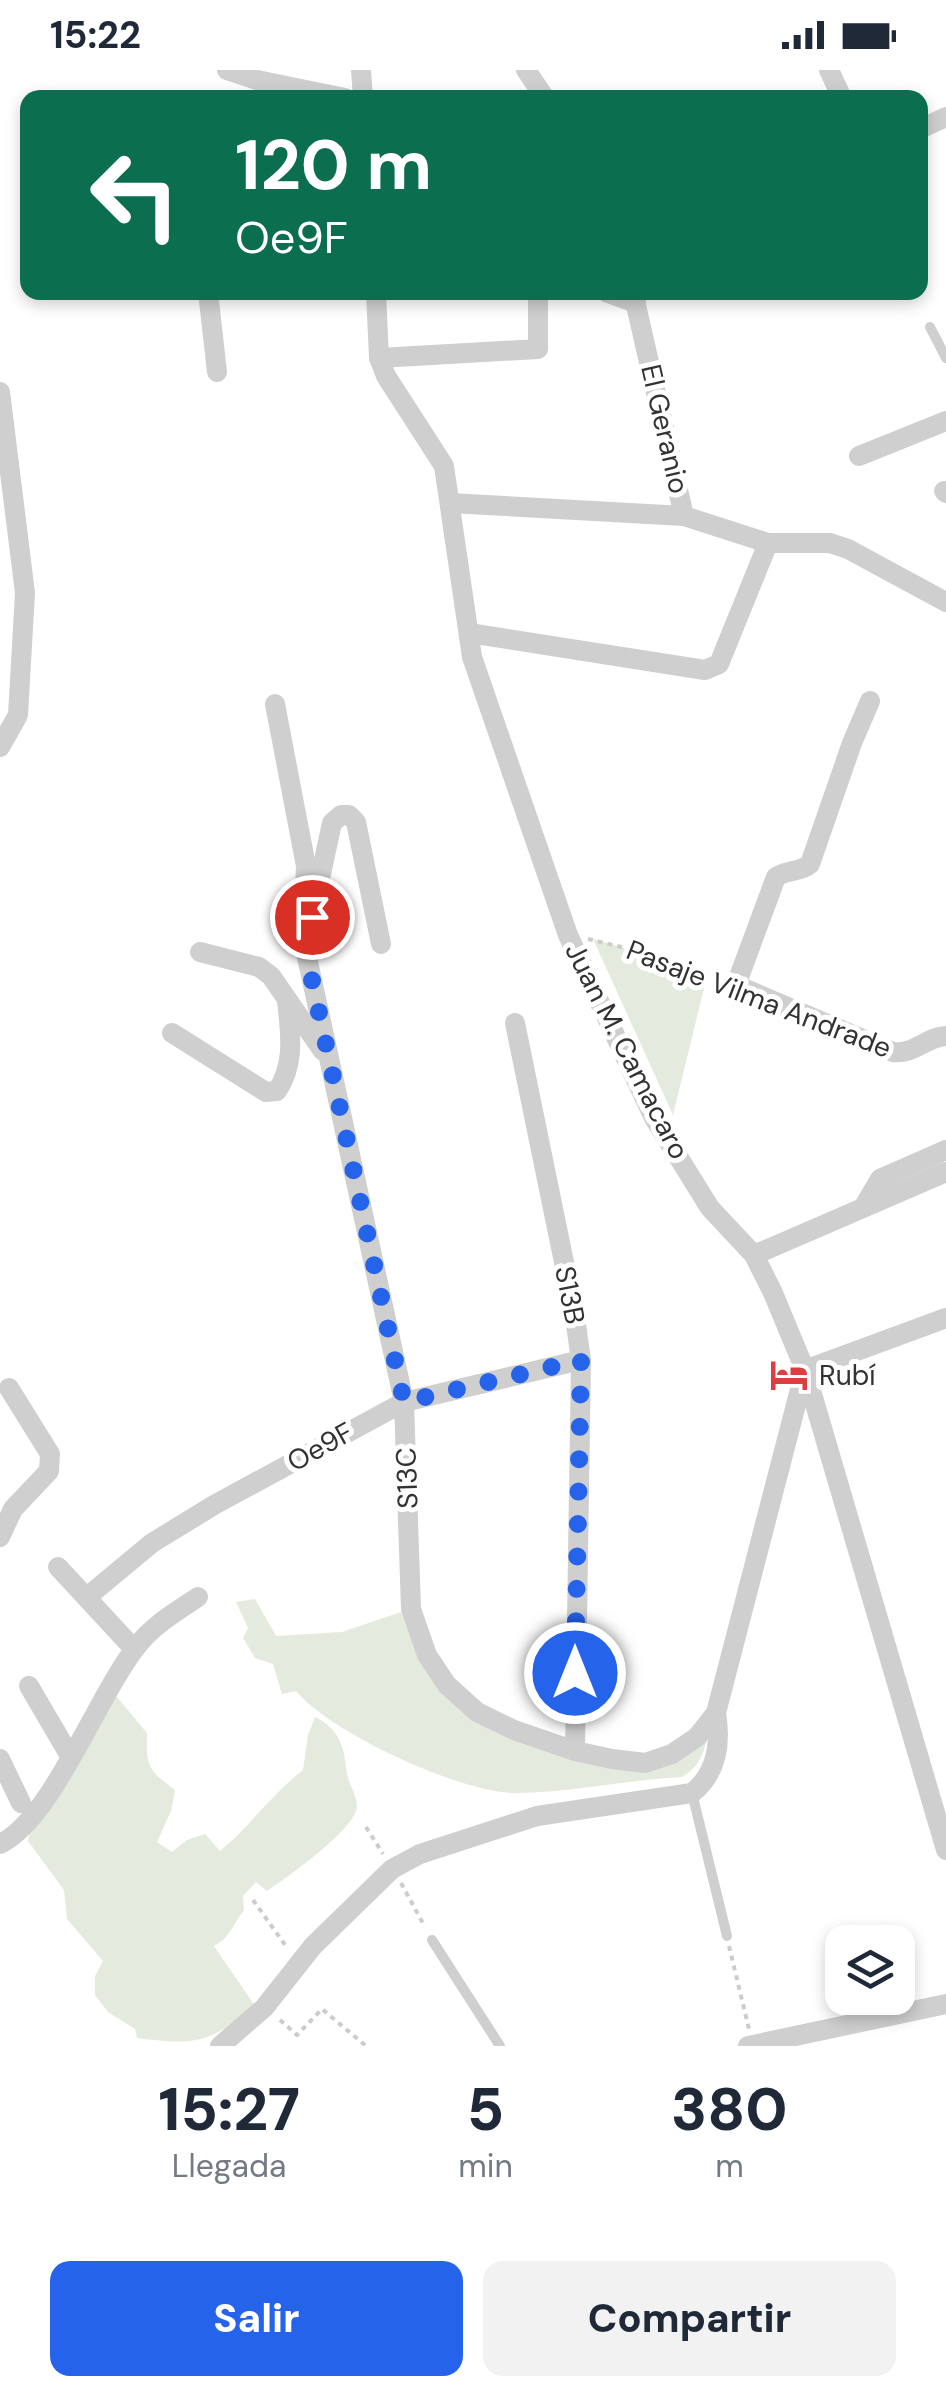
<!DOCTYPE html>
<html lang="es">
<meta charset="utf-8">
<style>
:root{--surface:#fff;--page:#f2f2f3;--text:#1f2937;--muted:#747a83;--accent:#2563eb}
body{margin:0;font-family:"DM Sans",sans-serif;background:var(--page);color:var(--text);height:100vh;display:flex;flex-direction:column;font-size:38px;white-space:nowrap}
*{box-sizing:border-box;margin:0}
p{font-size:32px;color:var(--muted)}
.icon{flex:none;width:55px;height:55px;fill:none;stroke:currentColor;stroke-width:2;stroke-linecap:round;stroke-linejoin:round}
.map{position:relative;height:1976px;overflow:hidden}
.panel{display:flex;flex-direction:column;background:var(--surface);flex:1}
.panel>*{flex:none}
.guide{position:absolute;left:20px;top:20px;width:908px;height:210px;border-radius:20px;box-shadow:0 5px 15px #0003;background:#0b6e4f;color:#fff;overflow:hidden}
.fabs{position:absolute;left:825px;top:1855px;display:grid;gap:20px}
.fabs a{display:grid;place-items:center;width:90px;height:90px;border-radius:20px;background:var(--surface);box-shadow:0 5px 15px #0003;font-size:50px}
.pin{position:absolute;display:grid;place-items:center;width:85px;height:85px;color:#fff;margin:-42px;border:5px solid #fff;border-radius:50%;box-shadow:0 2px 10px #0007}
.me{position:absolute;width:110px;margin:-55px;rotate:0deg;stroke-linejoin:round;filter:drop-shadow(0 0 8px #0008)}
.turn{display:flex;align-items:center;gap:35px;height:210px;padding:0 50px;font-size:45px}
.turn .icon{width:130px;height:130px;stroke-width:2.5}
.turn b{display:block;font-size:70px;line-height:85px}
.eta{display:flex;justify-content:space-evenly;align-items:center;height:170px;text-align:center}
.eta b{font-size:60px;font-weight:800;line-height:70px}
.cta{display:flex;gap:20px;margin-top:auto;padding:20px 50px}
.cta a{flex:1;height:115px;border-radius:20px;background:var(--accent);color:#fff;font-size:40px;font-weight:800;line-height:115px;text-align:center}
.cta a+a{background:var(--page);color:var(--text)}
.status{display:flex;justify-content:space-between;align-items:center;height:70px;padding:0 50px;background:var(--surface);direction:ltr}
.status svg{height:28px;fill:currentColor}
.map>svg:first-child{display:block}
.green{fill:#e4ebde}
.lines{fill:none;stroke-linecap:round;stroke-linejoin:round}
.path{stroke:#ccc;stroke-width:4;stroke-dasharray:5 5;stroke-linecap:butt}
.lane{stroke:#cfcfcf;stroke-width:10}
.street{stroke:#cfcfcf;stroke-width:20}
.route{stroke:#2563eb;stroke-width:18;stroke-dasharray:0 32.4}
.labels{text-anchor:middle;dominant-baseline:central;stroke-width:10;stroke-linejoin:round;paint-order:stroke}
.street-label{font-size:28px;fill:#323232;stroke:#fff}
.poi-label{font-size:28px;fill:#323232;stroke:#fff;text-anchor:start}
</style>
<div class="status"><b>15:22</b><svg viewBox="0 0 49 12"><path d="M0 12V9h3v3zM5 12V6h3v6zM10 12V3h3v9zM15 12V0h3v12zM26 1h20v11H26zM47 4h2v5h-2z"/></svg></div>
<div class="map">
<svg width="946" height="1976" viewBox="0 0 946 1976">
<rect width="100%" height="100%" fill="#fff"/>
<g class="green">
<path d="M593,869L708,902L673,1045Z"/>
<path d="M255,1529L276,1566L342,1562L401,1542L419,1589L440,1621L611,1698L708,1666C703,1685 699,1697 682,1707C626,1710 570,1723 514,1723C459,1722 331,1663 296,1621L282,1624L273,1594L255,1588L243,1568L248,1558L236,1532Z"/>
<path d="M112,1621L147,1663C146,1696 148,1700 175,1720L171,1741L157,1772L172,1782L187,1770L205,1764L220,1781C250,1756 272,1724 303,1700L308,1665L315,1647C336,1657 344,1673 346,1697C347,1712 356,1723 357,1735C359,1757 286,1808 267,1821L256,1812L243,1826L244,1840C234,1853 229,1869 214,1876L255,1936C210,1972 199,1976 137,1968L135,1959L108,1942L95,1925V1906L103,1891L67,1849L64,1820L28,1771L31,1757Z"/>
</g>
<g class="lines">
<g class="path">
<path d="M588,869L667,888L718,908"/>
<path d="M366,1757L383,1784"/>
<path d="M401,1813L425,1857"/>
<path d="M253,1830L288,1879"/>
<path d="M729,1876L749,1959"/>
<path d="M280,1950L297,1965L322,1939L366,1976"/>
</g>
<g class="lane">
<path d="M930,257L946,288"/>
<path d="M692,1723L727,1866"/>
<path d="M432,1870L500,1976"/>
</g>
<g class="street">
<path d="M227,0L257,10L345,28"/>
<path d="M361,0L363,28"/>
<path d="M526,0L545,28"/>
<path d="M829,0L842,28"/>
<path d="M920,59L946,47"/>
<path d="M208,222L217,302"/>
<path d="M376,222L379,288L386,306L444,396L472,587L568,865L654,1048L710,1138L754,1185L773,1223L805,1300L946,1780"/>
<path d="M606,222L636,233"/>
<path d="M633,222L684,446L768,473H830L848,479L946,532"/>
<path d="M379,288L538,279V222"/>
<path d="M0,322L25,523L18,645L0,677"/>
<path d="M859,386L946,351"/>
<path d="M944,421L946,423"/>
<path d="M450,433L684,446"/>
<path d="M469,563L705,600L719,594L768,473"/>
<path d="M870,631L852,673L810,794C799,803 788,799 776,807L736,915L893,982C914,985 926,967 946,966"/>
<path d="M275,634L306,796L304,839"/>
<path d="M381,874L356,752L349,745H341L332,753L305,878L404,1332L411,1539L427,1585L447,1615L477,1642L514,1660L575,1681L612,1689L645,1693L672,1684L697,1667L716,1643"/>
<path d="M200,882L259,897L271,906L323,981"/>
<path d="M515,953L574,1241L581,1290L575,1681"/>
<path d="M172,963L266,1022L277,1021C296,993 290,962 287,930"/>
<path d="M864,1136L880,1109L946,1080"/>
<path d="M754,1185L946,1102"/>
<path d="M0,1467L13,1439L49,1401L50,1384L9,1318"/>
<path d="M58,1497L134,1579"/>
<path d="M87,1527L152,1473L214,1435L404,1332L581,1290"/>
<path d="M29,1616L70,1686"/>
<path d="M0,1689L21,1733"/>
<path d="M0,1774C53,1748 97,1626 137,1576C153,1555 176,1542 198,1527"/>
<path d="M220,1976L264,1938L313,1876L392,1799L420,1784L537,1746L692,1723C717,1703 721,1673 716,1643L805,1300L946,1248"/>
<path d="M748,1976L946,1934"/>
</g>
</g>
<g class="lines">
<path class="route" d="M312,847L305,878L404,1332L581,1290L575,1603"/>
</g>
<defs>
<g id="hotel-bare" transform="scale(3)"><path d="M-6-4.5h1.5V1H6V5H4.5V3h-9V5H-6ZM-4 0a1.8 1.8 0 1 1 3.6 0ZM.5 0V-2.5h3Q6-2.5 6 0Z" fill="#e03d41" stroke="#fff" stroke-width="2.5" paint-order="stroke"/></g>
</defs>
<g fill-rule="evenodd">
<use href="#hotel-bare" x="789" y="1305"/>
</g>
<g class="labels">
<g class="street-label">
<text transform="translate(665 359) rotate(77)">El Geranio</text>
<text transform="translate(759 929) rotate(21)">Pasaje Vilma Andrade</text>
<text transform="translate(627 981) rotate(63)">Juan M. Camacaro</text>
<text transform="translate(570 1225) rotate(79)">S13B</text>
<text transform="translate(320 1377) rotate(-29)">Oe9F</text>
<text transform="translate(407 1408) rotate(-92)">S13C</text>
</g>
<g class="poi-label">
<text x="819" y="1305">Rubí</text>
</g>
</g>
</svg>
<div class="fabs">
<a><svg class="icon" aria-label="layers" viewBox="0 0 24 24"><path d="M12 4l9 5-9 5-9-5zM3 14l9 5 9-5"/></svg></a>
</div>
<div class="pin" style="left:312px;top:847px;background:#d93025"><svg class="icon" aria-label="arrive" viewBox="0 0 24 24"><path d="M6 21V4h12l-3 4 3 4H6"/></svg></div>
<svg class="me" style="left:575px;top:1603px" viewBox="-20 -20 40 40"><circle r="17" fill="#2563eb" stroke="#fff" stroke-width="3"/><path d="M0-11L8 9 0 5-8 9z" fill="#fff"/></svg>
<div class="guide">
<div class="turn"><svg class="icon" aria-label="left" viewBox="0 0 24 24"><path d="M17 20v-9H6M10 6l-5 5 5 5"/></svg><div><b>120 m</b>Oe9F</div></div>
</div>
</div>
<section class="panel">
<div class="eta">
<div><b>15:27</b><p>Llegada</p></div>
<div><b>5</b><p>min</p></div>
<div><b>380</b><p>m</p></div>
</div>
<div class="cta"><a>Salir</a><a>Compartir</a></div>
</section>
